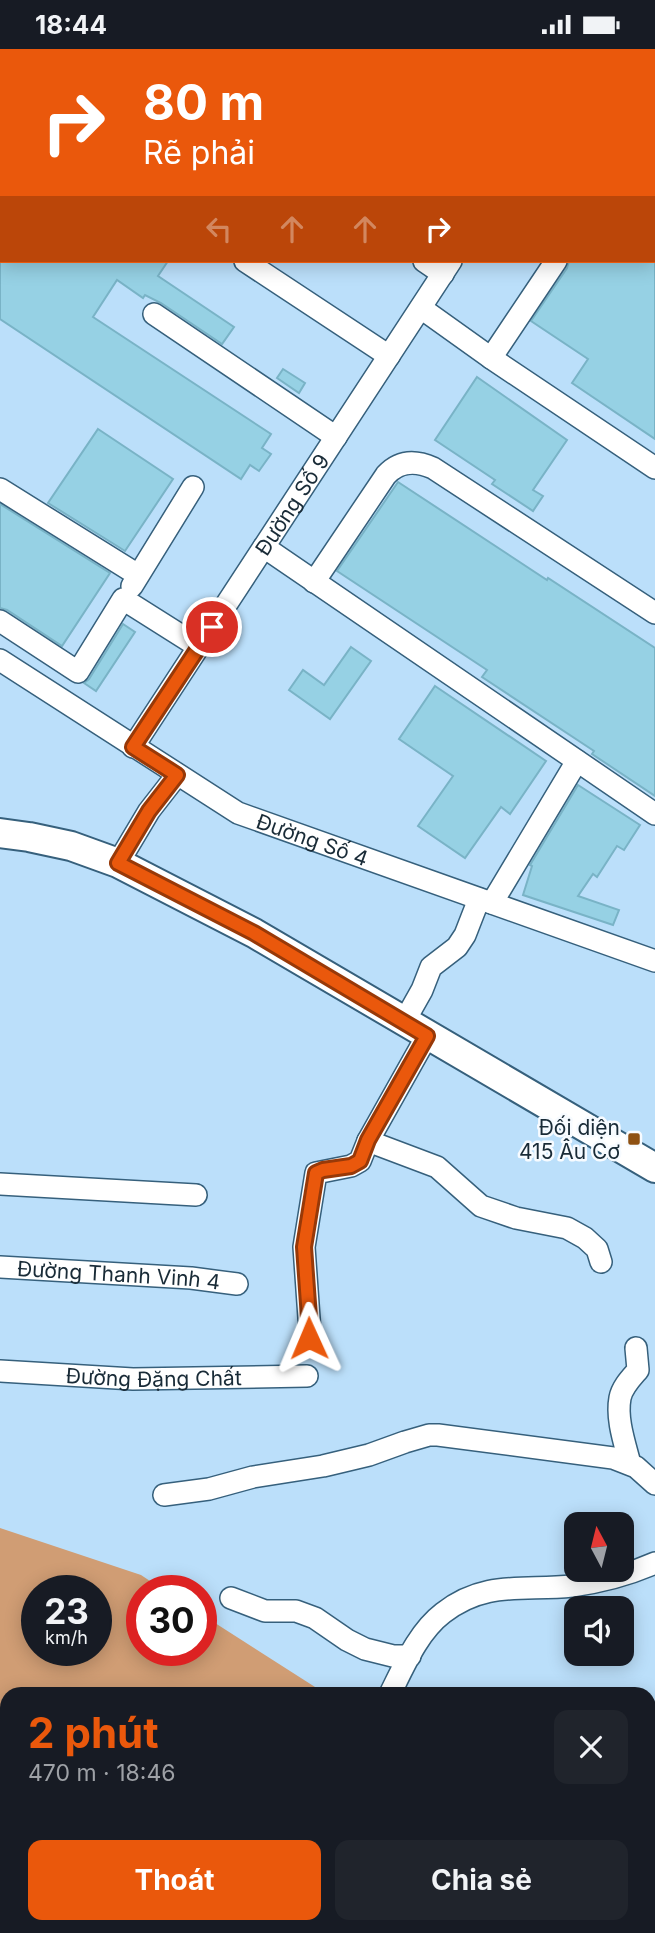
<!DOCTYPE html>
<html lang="vi">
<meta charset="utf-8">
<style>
:root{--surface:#171b24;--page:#20242c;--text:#f1f3f6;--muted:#9ea1a6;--accent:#ea580c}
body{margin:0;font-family:Inter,sans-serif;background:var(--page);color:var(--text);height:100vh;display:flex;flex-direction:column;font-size:26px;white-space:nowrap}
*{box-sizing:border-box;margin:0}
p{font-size:23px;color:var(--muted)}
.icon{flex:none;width:38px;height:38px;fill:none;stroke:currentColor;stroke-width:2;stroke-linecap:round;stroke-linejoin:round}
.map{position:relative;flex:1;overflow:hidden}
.side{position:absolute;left:0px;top:1638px;width:656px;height:247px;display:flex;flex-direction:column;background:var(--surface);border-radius:21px 21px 0 0;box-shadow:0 4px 18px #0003}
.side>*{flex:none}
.hud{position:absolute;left:0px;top:0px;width:656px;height:214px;box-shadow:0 4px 18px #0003;background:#ea580c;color:#fff;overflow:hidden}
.needle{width:46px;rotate:353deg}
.buttons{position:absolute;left:564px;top:1463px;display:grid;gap:14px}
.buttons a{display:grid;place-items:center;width:70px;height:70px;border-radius:14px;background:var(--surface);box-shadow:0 4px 18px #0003;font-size:35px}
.speed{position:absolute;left:21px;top:1526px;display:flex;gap:14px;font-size:35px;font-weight:700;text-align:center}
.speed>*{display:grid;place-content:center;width:91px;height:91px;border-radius:50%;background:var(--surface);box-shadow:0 4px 18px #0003;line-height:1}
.speed small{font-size:18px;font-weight:400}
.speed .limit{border:10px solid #d22;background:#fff;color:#111}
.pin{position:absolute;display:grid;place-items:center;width:60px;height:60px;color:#fff;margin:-30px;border:4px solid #fff;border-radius:50%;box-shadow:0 2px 7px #0007}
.me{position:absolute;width:77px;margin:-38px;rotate:359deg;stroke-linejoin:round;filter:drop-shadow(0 0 5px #0008)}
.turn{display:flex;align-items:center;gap:24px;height:147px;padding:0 28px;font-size:32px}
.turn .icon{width:91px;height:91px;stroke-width:2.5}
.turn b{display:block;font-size:49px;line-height:60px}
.lanes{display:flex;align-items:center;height:66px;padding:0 28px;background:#0003;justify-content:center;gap:35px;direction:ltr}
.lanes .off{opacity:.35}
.round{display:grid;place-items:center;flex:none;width:74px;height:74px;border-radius:14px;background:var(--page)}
.overview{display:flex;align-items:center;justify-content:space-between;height:119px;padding:0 28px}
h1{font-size:42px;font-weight:700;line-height:52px;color:var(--accent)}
.action{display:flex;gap:14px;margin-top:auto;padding:14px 28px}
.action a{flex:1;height:80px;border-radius:14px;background:var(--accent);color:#fff;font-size:28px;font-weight:700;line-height:80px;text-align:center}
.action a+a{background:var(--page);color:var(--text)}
.status{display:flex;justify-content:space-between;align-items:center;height:49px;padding:0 35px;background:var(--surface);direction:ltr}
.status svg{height:19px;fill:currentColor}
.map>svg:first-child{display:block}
.forest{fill:#d09d74;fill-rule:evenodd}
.building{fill:#96d1e4;stroke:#79b3c6;stroke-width:2}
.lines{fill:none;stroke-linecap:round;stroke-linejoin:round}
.minor-casing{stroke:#36607c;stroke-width:24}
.major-casing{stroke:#36607c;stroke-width:32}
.minor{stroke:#fff;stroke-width:21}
.major{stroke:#fff;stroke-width:28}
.route-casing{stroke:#983908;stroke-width:18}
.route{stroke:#ea580c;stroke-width:12}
.poi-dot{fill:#8e5113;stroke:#f7fbff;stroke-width:2.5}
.labels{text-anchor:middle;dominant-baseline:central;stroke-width:5;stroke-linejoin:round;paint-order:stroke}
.street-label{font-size:21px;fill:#192b37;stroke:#f7fbff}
.poi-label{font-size:21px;fill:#192b37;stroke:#f7fbff;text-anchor:end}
</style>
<div class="status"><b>18:44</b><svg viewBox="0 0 49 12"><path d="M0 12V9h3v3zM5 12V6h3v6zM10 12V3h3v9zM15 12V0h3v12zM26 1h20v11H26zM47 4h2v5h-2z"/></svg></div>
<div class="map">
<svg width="655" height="1884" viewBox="0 0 655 1884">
<rect width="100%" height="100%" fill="#bbdffa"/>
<path class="forest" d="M0,1479L141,1526L165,1542H142V1601H201V1565L326,1645H7V1878H622L627,1884H0ZM37,1542H96V1601H37Z"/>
<g class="building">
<path d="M0,212H168L158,227L234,278L222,295L161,254L145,246L143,249L117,231L93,268L271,385L262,399L271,405L259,422L250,416L241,430L0,270Z"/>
<path d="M569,212H655V390L572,334L588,310L531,272L567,219Z"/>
<path d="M283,320L305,334L299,344L277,329Z"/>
<path d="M477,328L567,391L533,441L543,447L533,462L492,435L495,431L435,391Z"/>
<path d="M98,380L173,430L125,502L48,454Z"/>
<path d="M398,433L547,531L548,529L655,599V747L592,705L594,702L482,628L487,621L337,522Z"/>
<path d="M0,455L110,524L62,597L7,561L0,559Z"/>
<path d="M123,575L135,583L96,642L84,634L89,630Z"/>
<path d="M351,598L371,612L330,670L289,641L303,621L324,636Z"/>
<path d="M435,637L546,712L510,765L501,758L465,809L418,777L453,727L399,690Z"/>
<path d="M578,736L640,776L624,801L617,797L597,828L593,825L578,847L619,861L613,876L523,846L532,817L530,816Z"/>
</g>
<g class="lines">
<g class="minor-casing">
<g id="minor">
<path d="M194,0L197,2"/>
<path d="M398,0L400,2"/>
<path d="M21,2L22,0"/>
<path d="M591,2L593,0"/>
<path d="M0,23L2,24"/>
<path d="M654,124H655"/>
<path d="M0,137L2,134"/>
<path d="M245,212L389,307"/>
<path d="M424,212L443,225"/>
<path d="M421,259L491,309L655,419"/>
<path d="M154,265L336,388"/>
<path d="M491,309L556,212"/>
<path d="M0,440L138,526"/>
<path d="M264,498L655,765"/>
<path d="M314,533L386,426C399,412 415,411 433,419L655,564"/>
<path d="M132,537L193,438"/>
<path d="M0,572L78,623L123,550L199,598"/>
<path id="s1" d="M0,611L238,764L655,912"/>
<path id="s2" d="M133,698L451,212"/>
<path d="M118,814L149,762L177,726"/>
<path d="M492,854L577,712"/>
<path d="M404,973L422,941L431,918L457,898L465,886L479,850"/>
<path d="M368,1092L437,1118L481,1157L516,1169L567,1179L585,1189L597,1200L601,1213"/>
<path d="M0,1135L196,1146"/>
<path id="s3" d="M0,1218L191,1229L237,1235"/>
<path d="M306,1295L310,1283L304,1198L316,1124L351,1117L360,1112L368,1092L427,987"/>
<path id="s4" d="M0,1322L133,1330L307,1327"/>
<path d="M630,1415C625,1395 616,1370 620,1349C622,1338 631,1329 638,1321L636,1299"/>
<path d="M164,1446L209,1440L253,1428L323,1417L369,1406L405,1393L429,1386H438L613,1409L636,1418L655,1435"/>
<path d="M231,1549L265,1562H296L315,1569L347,1591L365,1600L393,1607H410"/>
<path d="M390,1645C404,1617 418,1583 443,1564C485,1531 524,1542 572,1537C601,1533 628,1526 655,1514"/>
<path d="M649,1809L655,1807"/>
</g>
</g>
<g class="major-casing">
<path id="major" d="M0,784L29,788L71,797L118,814L254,884L655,1119"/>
</g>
<use href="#minor" class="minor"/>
<use href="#major" class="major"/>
</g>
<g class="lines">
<g class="route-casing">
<path id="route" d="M212,578L133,698L177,726L149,762L118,814L254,884L427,987L368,1091L360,1112L351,1117L323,1121L316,1124L304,1198L310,1283L309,1289"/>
</g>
<use href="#route" class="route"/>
</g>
<rect class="poi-dot" x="627" y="1083" width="14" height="14" rx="3.5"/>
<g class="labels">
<g class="street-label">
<text stroke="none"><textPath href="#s2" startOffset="290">Đường Số 9</textPath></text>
<text stroke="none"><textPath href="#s1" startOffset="362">Đường Số 4</textPath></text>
<text stroke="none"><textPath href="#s3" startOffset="119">Đường Thanh Vinh 4</textPath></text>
<text stroke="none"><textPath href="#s4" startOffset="154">Đường Đặng Chất</textPath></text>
</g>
<g class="poi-label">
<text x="620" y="1078">Đối diện<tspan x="620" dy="24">415 Âu Cơ</tspan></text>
</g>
</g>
</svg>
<div class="buttons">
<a><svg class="needle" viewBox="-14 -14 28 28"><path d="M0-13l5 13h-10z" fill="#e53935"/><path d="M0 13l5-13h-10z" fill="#9ea1a6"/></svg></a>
<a><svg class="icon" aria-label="sound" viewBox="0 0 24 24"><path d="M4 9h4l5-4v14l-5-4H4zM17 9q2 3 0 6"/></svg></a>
</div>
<div class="speed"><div>23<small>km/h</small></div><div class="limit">30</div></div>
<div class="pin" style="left:212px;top:578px;background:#d93025"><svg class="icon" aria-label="arrive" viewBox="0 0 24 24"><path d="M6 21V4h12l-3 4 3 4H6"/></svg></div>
<svg class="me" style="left:309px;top:1289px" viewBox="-20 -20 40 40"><path d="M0-17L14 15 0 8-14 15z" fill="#ea580c" stroke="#fff" stroke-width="4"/></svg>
<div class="hud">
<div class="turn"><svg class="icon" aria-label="right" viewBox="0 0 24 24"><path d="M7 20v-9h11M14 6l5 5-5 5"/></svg><div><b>80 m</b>Rẽ phải</div></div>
<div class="lanes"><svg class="icon off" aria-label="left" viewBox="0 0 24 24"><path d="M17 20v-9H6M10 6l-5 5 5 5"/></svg><svg class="icon off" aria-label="ahead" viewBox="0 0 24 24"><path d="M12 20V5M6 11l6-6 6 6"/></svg><svg class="icon off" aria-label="ahead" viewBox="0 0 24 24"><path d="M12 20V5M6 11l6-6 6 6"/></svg><svg class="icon" aria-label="right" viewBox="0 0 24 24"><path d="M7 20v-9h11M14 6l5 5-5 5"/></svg></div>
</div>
<section class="side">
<div class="overview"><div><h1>2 phút</h1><p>470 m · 18:46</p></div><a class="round"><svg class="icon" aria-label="close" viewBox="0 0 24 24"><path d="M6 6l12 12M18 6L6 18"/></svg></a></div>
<div class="action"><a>Thoát</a><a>Chia sẻ</a></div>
</section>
</div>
